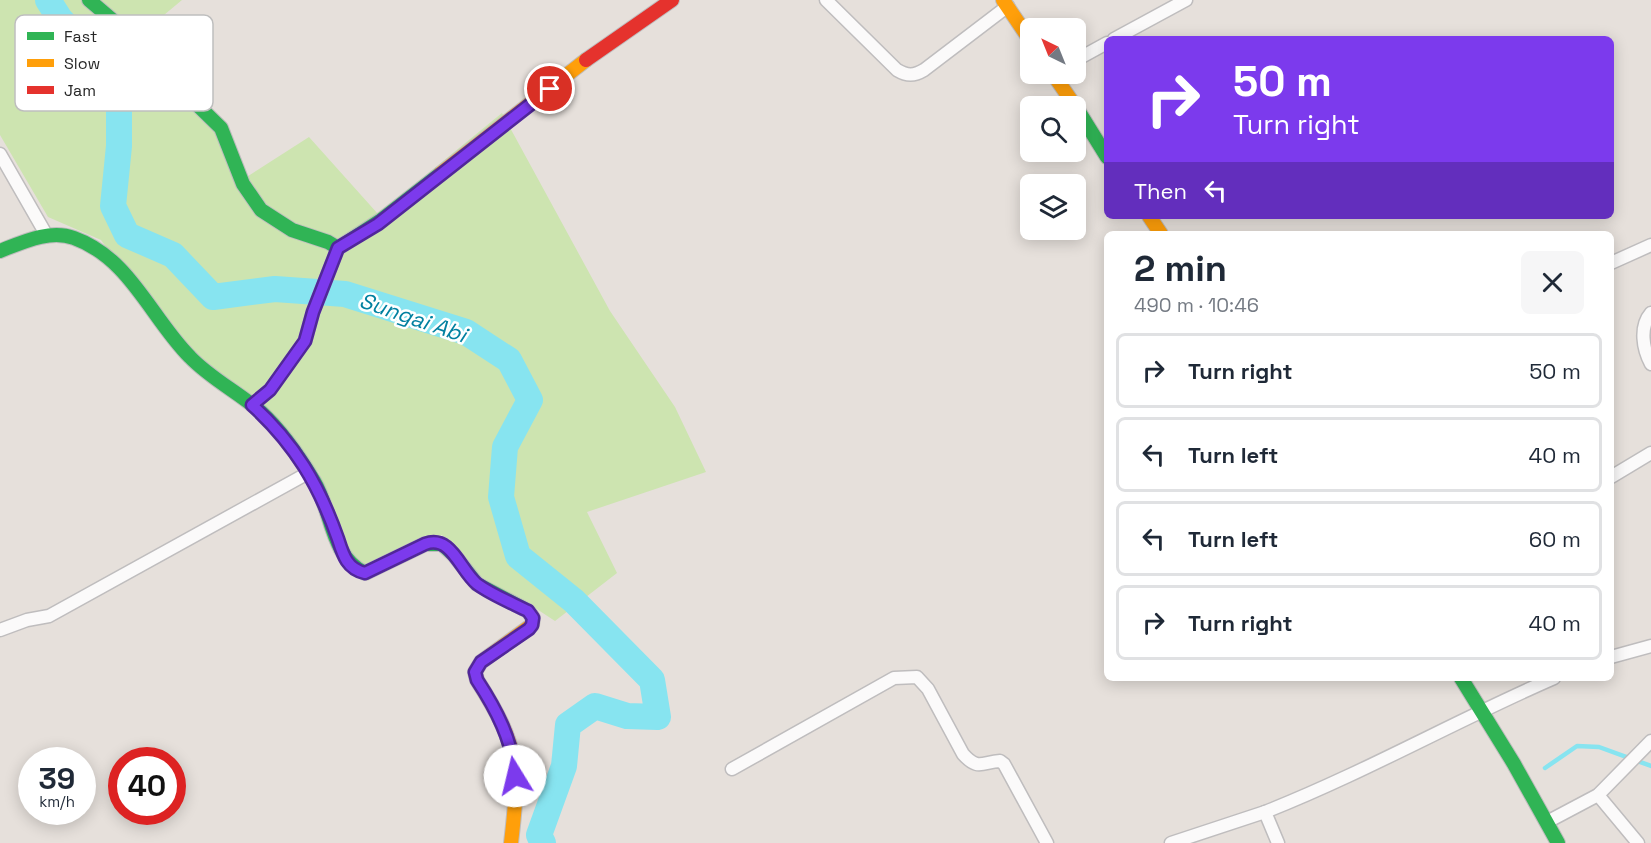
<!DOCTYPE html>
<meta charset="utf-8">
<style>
:root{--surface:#fff;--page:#f6f6f7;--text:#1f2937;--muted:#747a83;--line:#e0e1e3}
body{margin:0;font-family:"Space Grotesk",sans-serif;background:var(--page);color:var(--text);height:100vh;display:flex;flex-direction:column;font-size:22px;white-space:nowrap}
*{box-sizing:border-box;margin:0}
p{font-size:20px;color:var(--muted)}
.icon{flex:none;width:33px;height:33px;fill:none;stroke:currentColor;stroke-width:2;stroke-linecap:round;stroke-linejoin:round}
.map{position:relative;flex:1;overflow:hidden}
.drawer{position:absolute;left:1104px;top:231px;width:510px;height:450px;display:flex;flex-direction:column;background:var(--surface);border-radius:9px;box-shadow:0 3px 15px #0003}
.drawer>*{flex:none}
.hud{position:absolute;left:1104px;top:36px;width:510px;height:183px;border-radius:9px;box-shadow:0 3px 15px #0003;background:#7c3aed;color:#fff;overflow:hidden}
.needle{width:39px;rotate:317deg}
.controls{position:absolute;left:1020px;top:18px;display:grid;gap:12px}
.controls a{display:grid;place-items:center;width:66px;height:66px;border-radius:9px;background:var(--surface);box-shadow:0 3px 15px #0003;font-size:30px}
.speed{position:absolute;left:18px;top:747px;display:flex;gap:12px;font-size:30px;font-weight:700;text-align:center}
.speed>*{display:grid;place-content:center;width:78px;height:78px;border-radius:50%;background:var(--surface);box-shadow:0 3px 15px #0003;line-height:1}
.speed small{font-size:15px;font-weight:400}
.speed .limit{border:9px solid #d22;background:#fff;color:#111}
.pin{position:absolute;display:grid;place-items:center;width:51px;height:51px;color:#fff;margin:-26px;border:3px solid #fff;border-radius:50%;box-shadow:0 2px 6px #0007}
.me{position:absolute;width:66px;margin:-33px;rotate:351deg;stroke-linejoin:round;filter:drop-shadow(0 0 4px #0008)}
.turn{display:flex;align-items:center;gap:21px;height:126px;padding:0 30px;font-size:27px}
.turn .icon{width:78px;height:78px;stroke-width:2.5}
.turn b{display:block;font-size:42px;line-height:51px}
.then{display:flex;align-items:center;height:57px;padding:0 30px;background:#0003;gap:12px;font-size:22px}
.round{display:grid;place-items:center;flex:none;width:63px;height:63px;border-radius:9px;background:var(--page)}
.summary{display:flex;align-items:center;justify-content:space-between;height:102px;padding:0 30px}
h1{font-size:36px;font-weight:800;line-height:45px}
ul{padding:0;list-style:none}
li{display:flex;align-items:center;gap:18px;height:75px;margin:0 12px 9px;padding:0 18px;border:3px solid var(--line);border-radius:9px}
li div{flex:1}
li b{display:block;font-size:22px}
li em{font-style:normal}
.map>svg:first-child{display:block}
.green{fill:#cde4b0}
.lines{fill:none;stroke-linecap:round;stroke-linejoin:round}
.stream{stroke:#87e4f0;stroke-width:4.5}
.river{stroke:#87e4f0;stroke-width:26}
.street-casing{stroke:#bfbdbe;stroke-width:15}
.fast-casing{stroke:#bfbdbe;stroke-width:16}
.slow-casing{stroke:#bfbdbe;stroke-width:16}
.jam-casing{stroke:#bfbdbe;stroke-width:16}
.street{stroke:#fbfafa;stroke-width:12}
.fast{stroke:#30b455;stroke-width:14}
.slow{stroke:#ff9f0a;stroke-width:14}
.jam{stroke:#e5322d;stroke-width:14}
.route-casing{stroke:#51269a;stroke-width:15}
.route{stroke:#7c3aed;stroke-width:10}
.labels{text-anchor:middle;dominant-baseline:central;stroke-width:5;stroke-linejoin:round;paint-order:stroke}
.water-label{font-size:22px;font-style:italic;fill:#0180a0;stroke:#fff}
.key{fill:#fff;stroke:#bebebe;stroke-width:1.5}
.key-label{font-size:16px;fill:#272727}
</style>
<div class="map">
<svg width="1651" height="843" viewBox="0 0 1651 843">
<rect width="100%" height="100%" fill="#e6e0db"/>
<path class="green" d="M0,0H182L134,40L224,134L242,180L309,137L378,214L502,113L610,311L675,407L706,472L587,512L617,573L555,621L526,602L477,576L442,535L369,571L347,555L319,473L265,411L175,343L101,240L48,217L0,135Z"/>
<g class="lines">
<path class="stream" d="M1545,768L1577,746L1599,747L1651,766"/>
<path class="river" d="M48,0L60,19L119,82V146L113,206L127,235L173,255L213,297L275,289L345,294L466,332L509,360L530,400L505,447L501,497L518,556L574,601L652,680L658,717L627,716L595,706L568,725L564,766L539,835L543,843"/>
<g class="street-casing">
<g id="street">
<path d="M826,0L897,70C907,76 914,76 924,70L1008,6"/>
<path d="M1114,39L1186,0"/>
<path d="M1076,60L1107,43"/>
<path d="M0,154L47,236"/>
<path d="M1611,263L1651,245"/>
<path d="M1651,313C1639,327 1643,349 1651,364"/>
<path d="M252,405L270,390L305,341L313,312L338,248"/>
<path d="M1611,477L1651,453"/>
<path d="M0,630L27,620L49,616L308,473"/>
<path d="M1611,657L1651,646"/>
<path d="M732,769L894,678L917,677L928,689L963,754C978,771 982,762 1000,761L1004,764L1047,843"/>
<path d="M1598,795L1638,843"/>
<path d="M1547,822L1598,795L1651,741"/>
<path d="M1171,843L1265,812"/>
<path d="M1278,843L1265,812C1364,773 1457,720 1554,678"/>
</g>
</g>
<g class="fast-casing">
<g id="fast">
<path d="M89,0L150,52L180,88L221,128L243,184L261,210L292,230L328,242L338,248L381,220L440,174"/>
<path d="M1076,107L1107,157"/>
<path d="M0,251C23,242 50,229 74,238C130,258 151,318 190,357C211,379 238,392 261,412C282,431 299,456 314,481C332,510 330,556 365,573L425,544H442L454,555L477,584L528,611L531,615"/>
<path d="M1461,678L1514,764L1558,843"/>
</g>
</g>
<g class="slow-casing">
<g id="slow">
<path d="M1003,0L1030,40"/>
<path d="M1053,74L1075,106"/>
<path d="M440,174L586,60"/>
<path d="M1149,216L1161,234"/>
<path d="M511,843C520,767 519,746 477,680L475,672L481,662L532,625L533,618L531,615"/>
</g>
</g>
<g class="jam-casing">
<path id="jam" d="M586,60L672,0"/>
</g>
<use href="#street" class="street"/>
<use href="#fast" class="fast"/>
<use href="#slow" class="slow"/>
<use href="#jam" class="jam"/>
</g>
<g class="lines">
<g class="route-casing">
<path id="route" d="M515,776C513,741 496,709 477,680L475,672L481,662L529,629L532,625L533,618L528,611C512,603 492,595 477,584C460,570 451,534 425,544L365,573C347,569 343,555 338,539C319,485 295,444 252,405L270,390L305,341L313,312L338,248L378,224L550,89"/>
</g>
<use href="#route" class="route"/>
</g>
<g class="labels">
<g class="water-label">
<text transform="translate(413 317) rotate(19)">Sungai Abi</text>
</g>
</g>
<rect x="15" y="15" width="198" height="96" rx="9" class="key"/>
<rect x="27" y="32" width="27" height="8" fill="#30b455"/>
<rect x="27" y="59" width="27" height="8" fill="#ff9f0a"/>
<rect x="27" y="86" width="27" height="8" fill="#e5322d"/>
<g class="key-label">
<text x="64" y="42">Fast</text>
<text x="64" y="69">Slow</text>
<text x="64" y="96">Jam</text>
</g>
</svg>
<div class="controls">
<a><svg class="needle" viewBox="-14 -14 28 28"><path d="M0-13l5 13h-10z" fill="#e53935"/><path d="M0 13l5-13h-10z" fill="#747a83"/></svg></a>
<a><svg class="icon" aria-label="search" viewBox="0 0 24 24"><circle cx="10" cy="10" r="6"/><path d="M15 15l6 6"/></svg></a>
<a><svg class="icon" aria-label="layers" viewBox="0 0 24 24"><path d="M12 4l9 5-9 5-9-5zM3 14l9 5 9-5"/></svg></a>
</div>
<div class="speed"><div>39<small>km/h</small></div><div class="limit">40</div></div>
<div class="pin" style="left:550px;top:89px;background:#d93025"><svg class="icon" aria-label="arrive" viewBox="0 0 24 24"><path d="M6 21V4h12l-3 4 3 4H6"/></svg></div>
<svg class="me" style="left:515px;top:776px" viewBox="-20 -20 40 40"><circle r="19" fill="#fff"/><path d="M0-13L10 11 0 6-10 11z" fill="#7c3aed"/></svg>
<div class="hud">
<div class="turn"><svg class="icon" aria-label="right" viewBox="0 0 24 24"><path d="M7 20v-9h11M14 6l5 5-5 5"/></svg><div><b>50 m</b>Turn right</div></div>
<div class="then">Then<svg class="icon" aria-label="left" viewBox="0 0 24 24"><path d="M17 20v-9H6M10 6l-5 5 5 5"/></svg></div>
</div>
<section class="drawer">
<div class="summary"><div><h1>2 min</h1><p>490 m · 10:46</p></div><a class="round"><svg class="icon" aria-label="close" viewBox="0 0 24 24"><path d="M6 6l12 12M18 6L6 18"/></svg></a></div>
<ul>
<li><svg class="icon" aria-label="right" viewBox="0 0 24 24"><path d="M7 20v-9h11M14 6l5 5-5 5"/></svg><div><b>Turn right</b></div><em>50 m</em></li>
<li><svg class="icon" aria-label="left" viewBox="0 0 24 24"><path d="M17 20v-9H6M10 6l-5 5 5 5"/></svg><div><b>Turn left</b></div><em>40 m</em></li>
<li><svg class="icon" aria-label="left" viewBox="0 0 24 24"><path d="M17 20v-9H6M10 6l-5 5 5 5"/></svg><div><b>Turn left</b></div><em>60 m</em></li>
<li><svg class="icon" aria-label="right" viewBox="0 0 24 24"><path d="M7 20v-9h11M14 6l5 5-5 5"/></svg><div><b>Turn right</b></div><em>40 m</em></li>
</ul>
</section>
</div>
